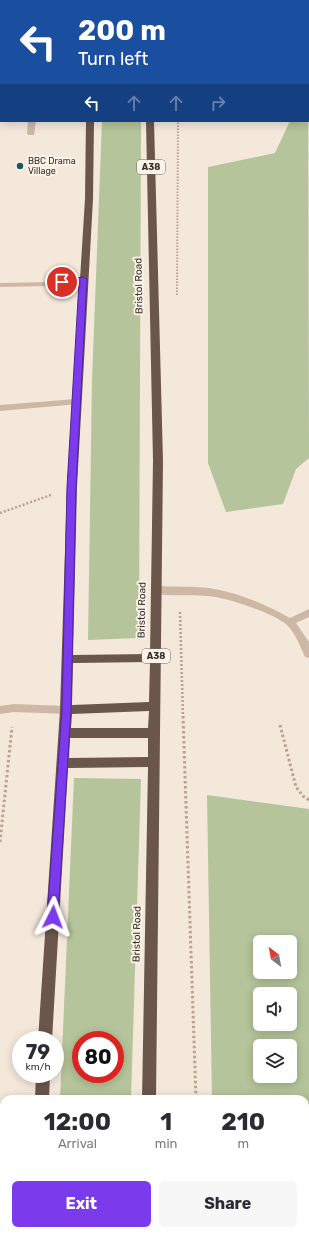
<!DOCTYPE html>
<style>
:root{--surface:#fff;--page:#f7f7f7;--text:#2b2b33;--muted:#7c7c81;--accent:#7c3aed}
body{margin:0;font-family:Rubik,sans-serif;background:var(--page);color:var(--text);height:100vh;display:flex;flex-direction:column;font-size:15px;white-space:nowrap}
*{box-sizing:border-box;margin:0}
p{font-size:13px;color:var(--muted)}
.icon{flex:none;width:22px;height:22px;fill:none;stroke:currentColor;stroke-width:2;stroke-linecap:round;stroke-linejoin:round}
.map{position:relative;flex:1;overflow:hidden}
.panel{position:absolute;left:0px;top:1095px;width:309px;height:140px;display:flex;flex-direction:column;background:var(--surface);border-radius:12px 12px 0 0;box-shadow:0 2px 10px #0003}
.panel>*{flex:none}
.banner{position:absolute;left:0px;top:0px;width:309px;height:122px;box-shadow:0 2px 10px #0003;background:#1a4fa0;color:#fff;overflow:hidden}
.needle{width:26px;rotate:328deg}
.controls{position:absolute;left:253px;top:935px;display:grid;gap:8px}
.controls a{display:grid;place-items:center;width:44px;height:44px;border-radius:6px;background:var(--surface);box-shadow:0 2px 10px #0003;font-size:20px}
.speed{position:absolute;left:12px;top:1031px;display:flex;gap:8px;font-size:20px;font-weight:700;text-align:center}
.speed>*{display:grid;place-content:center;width:52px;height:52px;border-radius:50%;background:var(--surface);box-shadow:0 2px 10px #0003;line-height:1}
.speed small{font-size:10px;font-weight:400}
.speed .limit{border:6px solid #d22;background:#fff;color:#111}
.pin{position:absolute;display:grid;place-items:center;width:34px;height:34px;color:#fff;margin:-17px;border:2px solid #fff;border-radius:50%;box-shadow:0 1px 4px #0007}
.me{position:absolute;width:44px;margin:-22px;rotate:3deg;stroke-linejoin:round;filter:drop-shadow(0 0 3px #0008)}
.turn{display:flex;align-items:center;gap:14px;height:84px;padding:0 12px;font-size:18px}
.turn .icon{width:52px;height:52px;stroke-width:2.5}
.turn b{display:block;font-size:28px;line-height:34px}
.lanes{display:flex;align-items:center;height:38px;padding:0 12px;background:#0003;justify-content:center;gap:20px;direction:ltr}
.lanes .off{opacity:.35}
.eta{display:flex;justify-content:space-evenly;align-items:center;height:68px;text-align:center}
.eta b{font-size:24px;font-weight:700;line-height:28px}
.button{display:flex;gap:8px;margin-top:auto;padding:8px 12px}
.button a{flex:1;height:46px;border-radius:6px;background:var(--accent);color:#fff;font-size:16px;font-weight:700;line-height:46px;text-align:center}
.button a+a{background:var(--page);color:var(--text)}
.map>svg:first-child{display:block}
.green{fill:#b5c49a;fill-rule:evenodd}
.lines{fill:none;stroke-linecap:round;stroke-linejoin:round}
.stream{fill:#78b0b2;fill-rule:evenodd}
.path-far2{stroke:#b8a290;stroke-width:2;stroke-dasharray:1.5 1.5;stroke-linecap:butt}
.path-far1{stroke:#b8a290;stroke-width:2.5;stroke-dasharray:2 2;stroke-linecap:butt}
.path{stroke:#b8a290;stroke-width:3;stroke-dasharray:2.5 2.5;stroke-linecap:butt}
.service{fill:#cdb8a6;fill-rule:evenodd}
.minor{fill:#cdb8a6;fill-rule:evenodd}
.trunk{fill:#6a564b;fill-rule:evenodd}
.route{fill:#7c3aed;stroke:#51269a}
.poi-dot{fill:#1a585d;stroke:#fbf2e8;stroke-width:1.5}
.labels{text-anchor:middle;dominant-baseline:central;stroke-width:4;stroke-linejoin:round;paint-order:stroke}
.far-poi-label{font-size:9px;fill:#382d28;stroke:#fbf2e8;text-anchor:start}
.shield{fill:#fbf2e8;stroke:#726862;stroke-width:1}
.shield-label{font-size:9px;font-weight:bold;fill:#382d28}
.street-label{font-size:10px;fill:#382d28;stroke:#fbf2e8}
</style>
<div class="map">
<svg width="309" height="1235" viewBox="0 0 309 1235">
<rect width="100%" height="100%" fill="#f4e8db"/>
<g class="green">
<path d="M308,23L309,458L296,469L283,504L226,512L208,463V167L275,153L290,121H308Z"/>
<path d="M102,121H141L139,638L88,640L92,380Z"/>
<path d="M74,778L141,779L131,1099H60ZM81,1040H115V1074H81Z"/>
<path d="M207,795L309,809V1235H214V1231H305V1099H212ZM260,942H290V972H260ZM260,994H290V1024H260ZM260,1046H290V1076H260Z"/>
<rect x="54" y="1231" width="73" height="4"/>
</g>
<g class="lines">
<path class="stream" d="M305,1129L309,1130V1142L305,1141Z"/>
<path class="path-far2" d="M177,295L178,121"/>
<g class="path-far1">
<path d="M0,513L51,495"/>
<path d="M180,612L183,717"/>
</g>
<g class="path">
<path d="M183,716L196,1099"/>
<path d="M280,725L296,787L303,796L309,800"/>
<path d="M0,842L12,727"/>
<path d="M200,1231V1235"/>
</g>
<g class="service">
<path d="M296,0H306L296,1Z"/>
<rect x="0" y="78" width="1" height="4"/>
<rect x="0" y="109" width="1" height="4"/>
<path d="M28,121H36L34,135H28L27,133Z"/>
<path d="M83,277H86V281L51,286L0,287V283L51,282Z"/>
<path d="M76,399L80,402L79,404L0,411V405Z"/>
<path d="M156,586C173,587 192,586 209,588C237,592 265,604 290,618L309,609V617L296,623L309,642V658L305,657C300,646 296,634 287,625C274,613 225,597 207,596C191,594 168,597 153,593L151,590L153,587Z"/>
</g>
<path class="minor" d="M14,704L66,706L70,707L71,710L70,713L66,714L14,712L0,714V706Z"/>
<g class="trunk">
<rect x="95" y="0" width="8" height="1"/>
<path d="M129,0H140L128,1Z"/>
<rect x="145" y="0" width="8" height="1"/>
<path d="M86,121H94L93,199L77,487L73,655L150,654L153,461L146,121H154L163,461L156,1099H142L148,767L68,768L52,1040H38L60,710L67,487L85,199ZM150,662L149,702L72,705L73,663ZM149,711L148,728H71L72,714ZM70,738H148V757L69,758Z"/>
<path d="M36,1074H50L49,1099H35Z"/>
<rect x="27" y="1231" width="14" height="4"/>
<rect x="139" y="1231" width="14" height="4"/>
</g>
</g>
<path class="route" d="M83,277L87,279L76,487L71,710L58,917L57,920L53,922L49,920L47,917L62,710L67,487L79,282L62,284L58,282L62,280Z"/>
<circle class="poi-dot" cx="20" cy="166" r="4"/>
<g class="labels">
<g class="far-poi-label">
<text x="28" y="161">BBC Drama<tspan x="28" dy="10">Village</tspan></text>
</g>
<g class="shield">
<rect x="137" y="160" width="28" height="14" rx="3"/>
<rect x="142" y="649" width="28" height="14" rx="3"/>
</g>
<g class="shield-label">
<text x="151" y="167">A38</text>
<text x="156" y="656">A38</text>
</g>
<g class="street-label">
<text transform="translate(139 286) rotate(-91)">Bristol Road</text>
<text transform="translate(142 610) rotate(-89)">Bristol Road</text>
<text transform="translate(137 934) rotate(-89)">Bristol Road</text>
</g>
</g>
</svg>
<div class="controls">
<a><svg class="needle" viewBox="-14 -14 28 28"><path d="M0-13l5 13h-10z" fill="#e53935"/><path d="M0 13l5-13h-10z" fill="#7c7c81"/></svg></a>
<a><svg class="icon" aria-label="sound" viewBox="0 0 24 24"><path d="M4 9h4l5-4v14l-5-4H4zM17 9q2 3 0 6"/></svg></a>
<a><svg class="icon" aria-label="layers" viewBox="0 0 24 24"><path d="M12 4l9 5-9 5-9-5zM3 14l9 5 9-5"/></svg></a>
</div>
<div class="speed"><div>79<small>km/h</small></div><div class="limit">80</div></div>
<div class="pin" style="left:62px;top:282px;background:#d93025"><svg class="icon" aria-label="arrive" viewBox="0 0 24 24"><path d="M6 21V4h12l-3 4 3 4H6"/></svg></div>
<svg class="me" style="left:53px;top:917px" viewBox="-20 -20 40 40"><path d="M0-17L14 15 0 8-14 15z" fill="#7c3aed" stroke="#fff" stroke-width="4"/></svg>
<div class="banner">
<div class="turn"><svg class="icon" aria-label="left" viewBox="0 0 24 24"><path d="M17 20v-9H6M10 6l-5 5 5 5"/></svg><div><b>200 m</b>Turn left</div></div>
<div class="lanes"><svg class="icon" aria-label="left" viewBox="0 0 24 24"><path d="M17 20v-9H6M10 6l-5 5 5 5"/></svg><svg class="icon off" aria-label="ahead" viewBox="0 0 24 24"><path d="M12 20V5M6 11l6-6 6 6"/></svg><svg class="icon off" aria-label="ahead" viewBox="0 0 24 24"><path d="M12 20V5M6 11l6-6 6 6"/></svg><svg class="icon off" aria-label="right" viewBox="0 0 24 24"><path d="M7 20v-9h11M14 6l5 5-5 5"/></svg></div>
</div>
<section class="panel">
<div class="eta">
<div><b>12:00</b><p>Arrival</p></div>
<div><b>1</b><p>min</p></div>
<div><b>210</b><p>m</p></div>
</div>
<div class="button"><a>Exit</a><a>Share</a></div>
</section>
</div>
